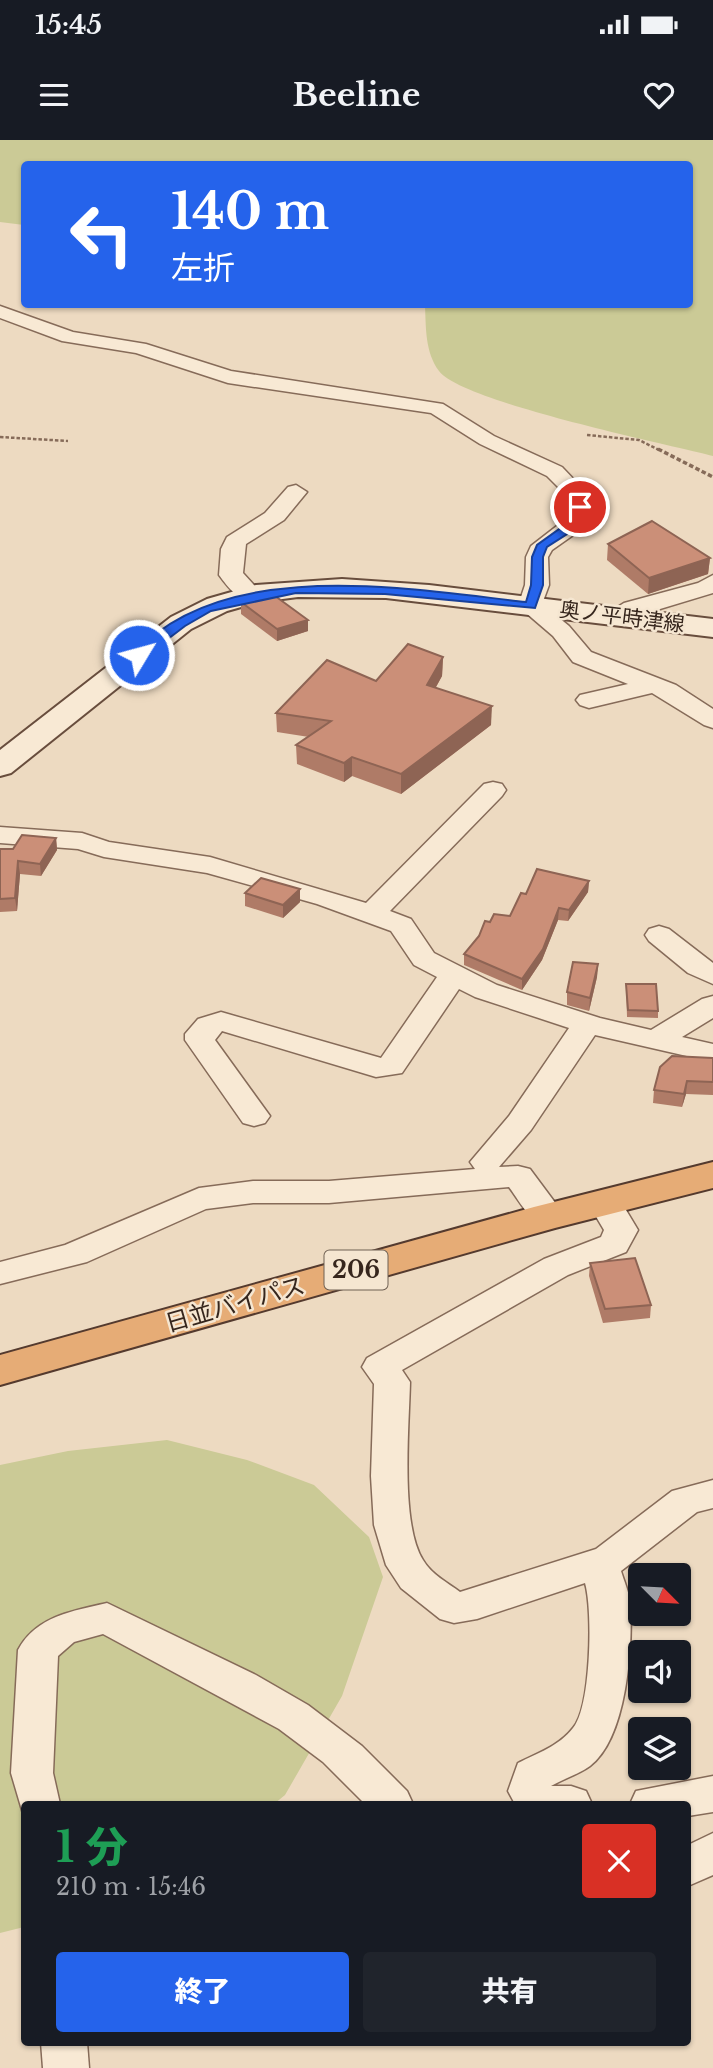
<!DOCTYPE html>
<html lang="ja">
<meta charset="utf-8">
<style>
:root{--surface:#171b24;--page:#20242c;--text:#f1f3f6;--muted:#9ea1a6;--accent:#2563eb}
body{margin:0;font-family:"Libre Baskerville","Noto Sans JP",serif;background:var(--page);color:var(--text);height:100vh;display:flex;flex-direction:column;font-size:26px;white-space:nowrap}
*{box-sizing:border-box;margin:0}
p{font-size:23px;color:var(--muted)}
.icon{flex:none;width:38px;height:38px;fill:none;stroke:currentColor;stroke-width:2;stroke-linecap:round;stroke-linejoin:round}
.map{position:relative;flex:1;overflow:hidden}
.side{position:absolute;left:21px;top:1661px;width:670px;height:245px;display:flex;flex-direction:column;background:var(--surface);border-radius:7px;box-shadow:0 2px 5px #0004}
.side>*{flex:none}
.top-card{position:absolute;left:21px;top:21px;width:672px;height:147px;border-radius:7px;box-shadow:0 2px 5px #0004;background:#2563eb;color:#fff;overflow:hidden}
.needle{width:46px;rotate:114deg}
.tools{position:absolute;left:628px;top:1423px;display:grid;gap:14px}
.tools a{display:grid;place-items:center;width:63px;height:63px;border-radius:7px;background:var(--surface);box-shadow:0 2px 5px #0004;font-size:35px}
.pin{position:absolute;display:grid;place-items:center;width:60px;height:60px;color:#fff;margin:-30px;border:4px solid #fff;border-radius:50%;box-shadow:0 2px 7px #0007}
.me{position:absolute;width:77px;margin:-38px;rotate:53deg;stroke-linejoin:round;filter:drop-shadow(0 0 5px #0008)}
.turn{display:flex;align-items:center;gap:24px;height:147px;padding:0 35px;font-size:32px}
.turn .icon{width:91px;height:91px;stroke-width:2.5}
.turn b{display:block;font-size:49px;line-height:60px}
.round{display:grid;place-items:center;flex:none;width:74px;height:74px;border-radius:7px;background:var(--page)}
.overview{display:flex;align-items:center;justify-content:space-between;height:119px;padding:0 35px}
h1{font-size:42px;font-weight:800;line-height:52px;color:#1e9e55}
.button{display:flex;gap:14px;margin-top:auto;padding:14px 35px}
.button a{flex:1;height:80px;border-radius:7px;background:var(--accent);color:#fff;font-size:28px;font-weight:800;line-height:80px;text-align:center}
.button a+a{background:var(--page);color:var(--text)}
.status{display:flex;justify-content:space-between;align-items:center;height:49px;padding:0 35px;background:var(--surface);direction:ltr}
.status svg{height:19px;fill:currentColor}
header{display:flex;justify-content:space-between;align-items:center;height:91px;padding:0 35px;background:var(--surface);font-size:32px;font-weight:800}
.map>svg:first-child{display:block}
.green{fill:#cbca96}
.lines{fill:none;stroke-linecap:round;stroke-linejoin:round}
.minor-casing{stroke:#866b59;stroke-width:3}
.secondary-casing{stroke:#684d3d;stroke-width:4}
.trunk-casing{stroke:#543a2e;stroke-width:4}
.path-far1{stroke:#866b59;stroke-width:2.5;stroke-dasharray:3.5 2;stroke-linecap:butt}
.path{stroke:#866b59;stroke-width:3.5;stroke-dasharray:4.5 2.5;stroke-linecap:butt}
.minor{fill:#f8e9d4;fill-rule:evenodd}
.secondary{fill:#f8e9d4;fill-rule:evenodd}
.trunk{fill:#e6ac76;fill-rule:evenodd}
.wall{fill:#af7b67}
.shaded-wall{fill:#8e6454}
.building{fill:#cb8f78;stroke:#8e6454;stroke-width:2}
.route{fill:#2563eb;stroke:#184099;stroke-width:2}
.labels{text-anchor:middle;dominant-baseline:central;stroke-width:5;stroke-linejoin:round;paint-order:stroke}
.far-street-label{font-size:21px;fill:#36261d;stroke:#f5e6d1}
.shield{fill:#f5e6d1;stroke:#6f6053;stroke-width:2}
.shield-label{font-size:23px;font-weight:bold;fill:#36261d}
.street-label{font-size:24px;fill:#36261d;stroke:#f5e6d1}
</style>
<div class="status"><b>15:45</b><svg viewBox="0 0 49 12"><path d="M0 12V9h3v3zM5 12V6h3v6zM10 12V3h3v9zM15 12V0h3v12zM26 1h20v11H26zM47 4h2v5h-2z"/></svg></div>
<header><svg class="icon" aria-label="menu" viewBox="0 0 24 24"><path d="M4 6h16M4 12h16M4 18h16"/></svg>Beeline<svg class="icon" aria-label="heart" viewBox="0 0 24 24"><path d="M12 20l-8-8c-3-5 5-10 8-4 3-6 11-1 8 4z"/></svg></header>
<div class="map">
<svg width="713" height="1928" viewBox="0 0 713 1928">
<rect width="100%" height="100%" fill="#eddac1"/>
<g class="green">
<path d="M0,0H713V316C666,304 462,262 439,231C425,212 426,188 425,165L690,164V24H24V85L0,82Z"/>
<path d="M167,1300L247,1320L314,1345L369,1397L383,1437L342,1556L285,1655L274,1664H24V1787L0,1793V1325L68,1311Z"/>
</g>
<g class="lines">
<g class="minor-casing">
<g id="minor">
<path d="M0,166L73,192L146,204L231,231L443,264L494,296L562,327L582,348L591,367L579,391L552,410L548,417L549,445L542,464L569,486L591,512L676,545L713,569V588L704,585L652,553L589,568L580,565L576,560L580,555L628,544L573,522L553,496L518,466L525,445L526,417L531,406L562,382L569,367L564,353L547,336L480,304L431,273L228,243L136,213L62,201L0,178Z"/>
<path d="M296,345L307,352L284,380L246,404L243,433L264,456L260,461C242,465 229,449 219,435L221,409L227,397L265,373L288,347Z"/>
<path d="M713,435V453L617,482L609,480L605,475L624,463L698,443Z"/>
<path d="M493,642L502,644L506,650L502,656L390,771L411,779L434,813L497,845L600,878L651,890L702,859L713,856V878L682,897L713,904V922L595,895L531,990L499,1027L518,1026L530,1029L565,1076L560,1084C533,1091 524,1067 509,1047L329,1063H253L206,1069L87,1122L0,1144V1122L65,1105L199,1048L253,1041H329L475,1029L470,1022L509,976L569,888L475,857L459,849L402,933L376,937L222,891L215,900L270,976L265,983L254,986L243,983L185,900V894L198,879L221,872L381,918L437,837L414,825L391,791L317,764L207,733L104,717L78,709L0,703V687L82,693L109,702L210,717L366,763L484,644Z"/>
<path d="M659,786L669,789L713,823V844L688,833L649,801L645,795L649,789Z"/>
<path d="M605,1052L617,1055L638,1090L626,1112L568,1135L402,1230L410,1242C409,1286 400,1384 423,1420C431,1434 448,1443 460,1452L596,1409L672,1351L713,1340V1368L697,1372L621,1431C624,1441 629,1452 630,1462C633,1506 627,1598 590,1626C579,1634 563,1639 551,1646H571L586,1651L592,1664H515L508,1651L518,1623C538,1613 559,1606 573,1588C591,1567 593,1470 585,1443L477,1479L454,1483L440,1479L401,1448L386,1425L374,1385L371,1336L374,1244L362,1227L367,1218L544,1119L601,1097L604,1090L588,1063L593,1055Z"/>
<path d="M107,1463L256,1535L308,1565L362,1606L407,1651L413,1664H365L323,1622L279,1589L103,1494L74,1502L58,1516L53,1633L60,1664H24V1677L11,1633L18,1510C36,1476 73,1471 107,1463Z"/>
<path d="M713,1636V1672L688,1676V1664H630L636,1651Z"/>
<path d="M713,1693V1735L688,1746V1705Z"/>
<path d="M41,1902H87L89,1928H43Z"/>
</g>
</g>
<g class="secondary-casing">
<path id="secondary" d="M342,439L429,445L713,479V497L386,458L298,457L259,462L227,471L191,489L11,633L0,636V610L171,477L207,459L256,445Z"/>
</g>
<g class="trunk-casing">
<path id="trunk" d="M713,1022V1048L555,1088L0,1245V1215L534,1067Z"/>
</g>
<g class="path-far1">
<path d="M587,295L639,300L661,311"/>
<path d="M0,297L68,301"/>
</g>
<path class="path" d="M658,309L713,337"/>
<use href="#minor" class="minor"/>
<use href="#secondary" class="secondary"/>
<use href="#trunk" class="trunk"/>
</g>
<g class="wall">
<path d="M608,404L710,418L708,434L648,454L607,420Z"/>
<path d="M241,462L308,491L277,501L241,474Z"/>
<path d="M443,517L442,536L436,547L491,585L401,654L352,636L344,642L297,624L296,605L309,597L277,592L276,573L376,541Z"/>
<path d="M56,698L57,710L41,736L20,734L17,771L0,772V709H13Z"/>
<path d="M589,741L588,752L568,781L558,780L542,820L522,850L464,825V814L490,782L510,776L526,754Z"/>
<path d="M245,753L300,762L283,778L245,766Z"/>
<path d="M598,824L597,837L589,871L567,865V852Z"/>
<path d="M626,844L658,871V878L627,877Z"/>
<path d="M713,918V955L686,954L682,967L653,963L654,950Z"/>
<path d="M590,1123L651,1165L650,1178L603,1183L589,1136Z"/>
</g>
<g class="shaded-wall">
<path d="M710,418L708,434L648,454L649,438Z"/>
<path d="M308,480V491L277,501V489Z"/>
<path d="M443,517L442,536L427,563V545Z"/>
<path d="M492,566L491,585L401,654V634Z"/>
<path d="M352,617V636L344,642V623Z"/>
<path d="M56,698L57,710L41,736L40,724Z"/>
<path d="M18,721L20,734L17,771L15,758Z"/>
<path d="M589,741L588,752L568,781L569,770Z"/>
<path d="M300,749V762L283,778V765Z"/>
<path d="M559,768L558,780L542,820L522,850V839Z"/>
<path d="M598,824L597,837L589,871L590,858Z"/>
<path d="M687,941L686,954L682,967L684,954Z"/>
</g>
<g class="building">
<path d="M652,381L710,418L649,438L608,404Z"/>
<path d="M271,453L308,480L277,489L241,462Z"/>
<path d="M408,504L443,517L427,545L492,566L401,634L352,617L344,623L296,605L331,581L276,573L327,520L376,541Z"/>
<path d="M22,695L56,698L40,724L18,721L15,758L0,759V709H13Z"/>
<path d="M537,729L589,741L569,770L559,768L543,809L522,839L464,814L479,796L485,781L490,782L494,774L510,776L521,753L526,754Z"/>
<path d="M261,738L300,749L283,765L245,753Z"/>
<path d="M573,822L598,824L590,858L567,852Z"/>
<path d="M626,844H656L658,871L628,870Z"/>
<path d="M672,916L713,918V942L687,941L684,954L654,950L660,927Z"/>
<path d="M635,1118L651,1165L605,1169L590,1123Z"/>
</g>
<path class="route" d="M577,364L586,367L575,389L547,407L543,417V445L535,468L385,454L296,453L211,471L185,486L143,518L133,515C222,415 408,449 526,462L531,445L532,417L537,405L566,384Z"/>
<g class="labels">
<g class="far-street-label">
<text transform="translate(622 477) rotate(7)">奥ノ平時津線</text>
</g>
<rect class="shield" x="324.5" y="1110.5" width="63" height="39" rx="5"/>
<g class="shield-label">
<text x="356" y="1130">206</text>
</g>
<g class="street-label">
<text transform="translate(235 1164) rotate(-16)">日並バイパス</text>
</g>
</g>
</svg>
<div class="tools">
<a><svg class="needle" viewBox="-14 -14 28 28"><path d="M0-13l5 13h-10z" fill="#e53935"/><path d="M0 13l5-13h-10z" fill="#9ea1a6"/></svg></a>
<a><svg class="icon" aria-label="sound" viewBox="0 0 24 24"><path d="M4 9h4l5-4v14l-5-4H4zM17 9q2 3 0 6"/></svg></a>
<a><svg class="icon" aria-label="layers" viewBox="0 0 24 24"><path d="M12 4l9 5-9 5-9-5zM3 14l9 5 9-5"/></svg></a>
</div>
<div class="pin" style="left:580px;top:367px;background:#d93025"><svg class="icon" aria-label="arrive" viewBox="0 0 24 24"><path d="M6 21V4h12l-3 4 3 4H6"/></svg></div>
<svg class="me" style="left:139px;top:515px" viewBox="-20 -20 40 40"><circle r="17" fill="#2563eb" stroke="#fff" stroke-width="3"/><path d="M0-11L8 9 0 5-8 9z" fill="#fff"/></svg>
<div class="top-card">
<div class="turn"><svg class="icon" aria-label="left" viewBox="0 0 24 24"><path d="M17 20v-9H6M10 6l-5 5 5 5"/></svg><div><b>140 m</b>左折</div></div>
</div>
<section class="side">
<div class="overview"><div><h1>1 分</h1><p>210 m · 15:46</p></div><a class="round" style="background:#d93025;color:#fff"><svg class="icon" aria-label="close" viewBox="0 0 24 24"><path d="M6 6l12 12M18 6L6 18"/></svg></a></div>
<div class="button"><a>終了</a><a>共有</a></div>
</section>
</div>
